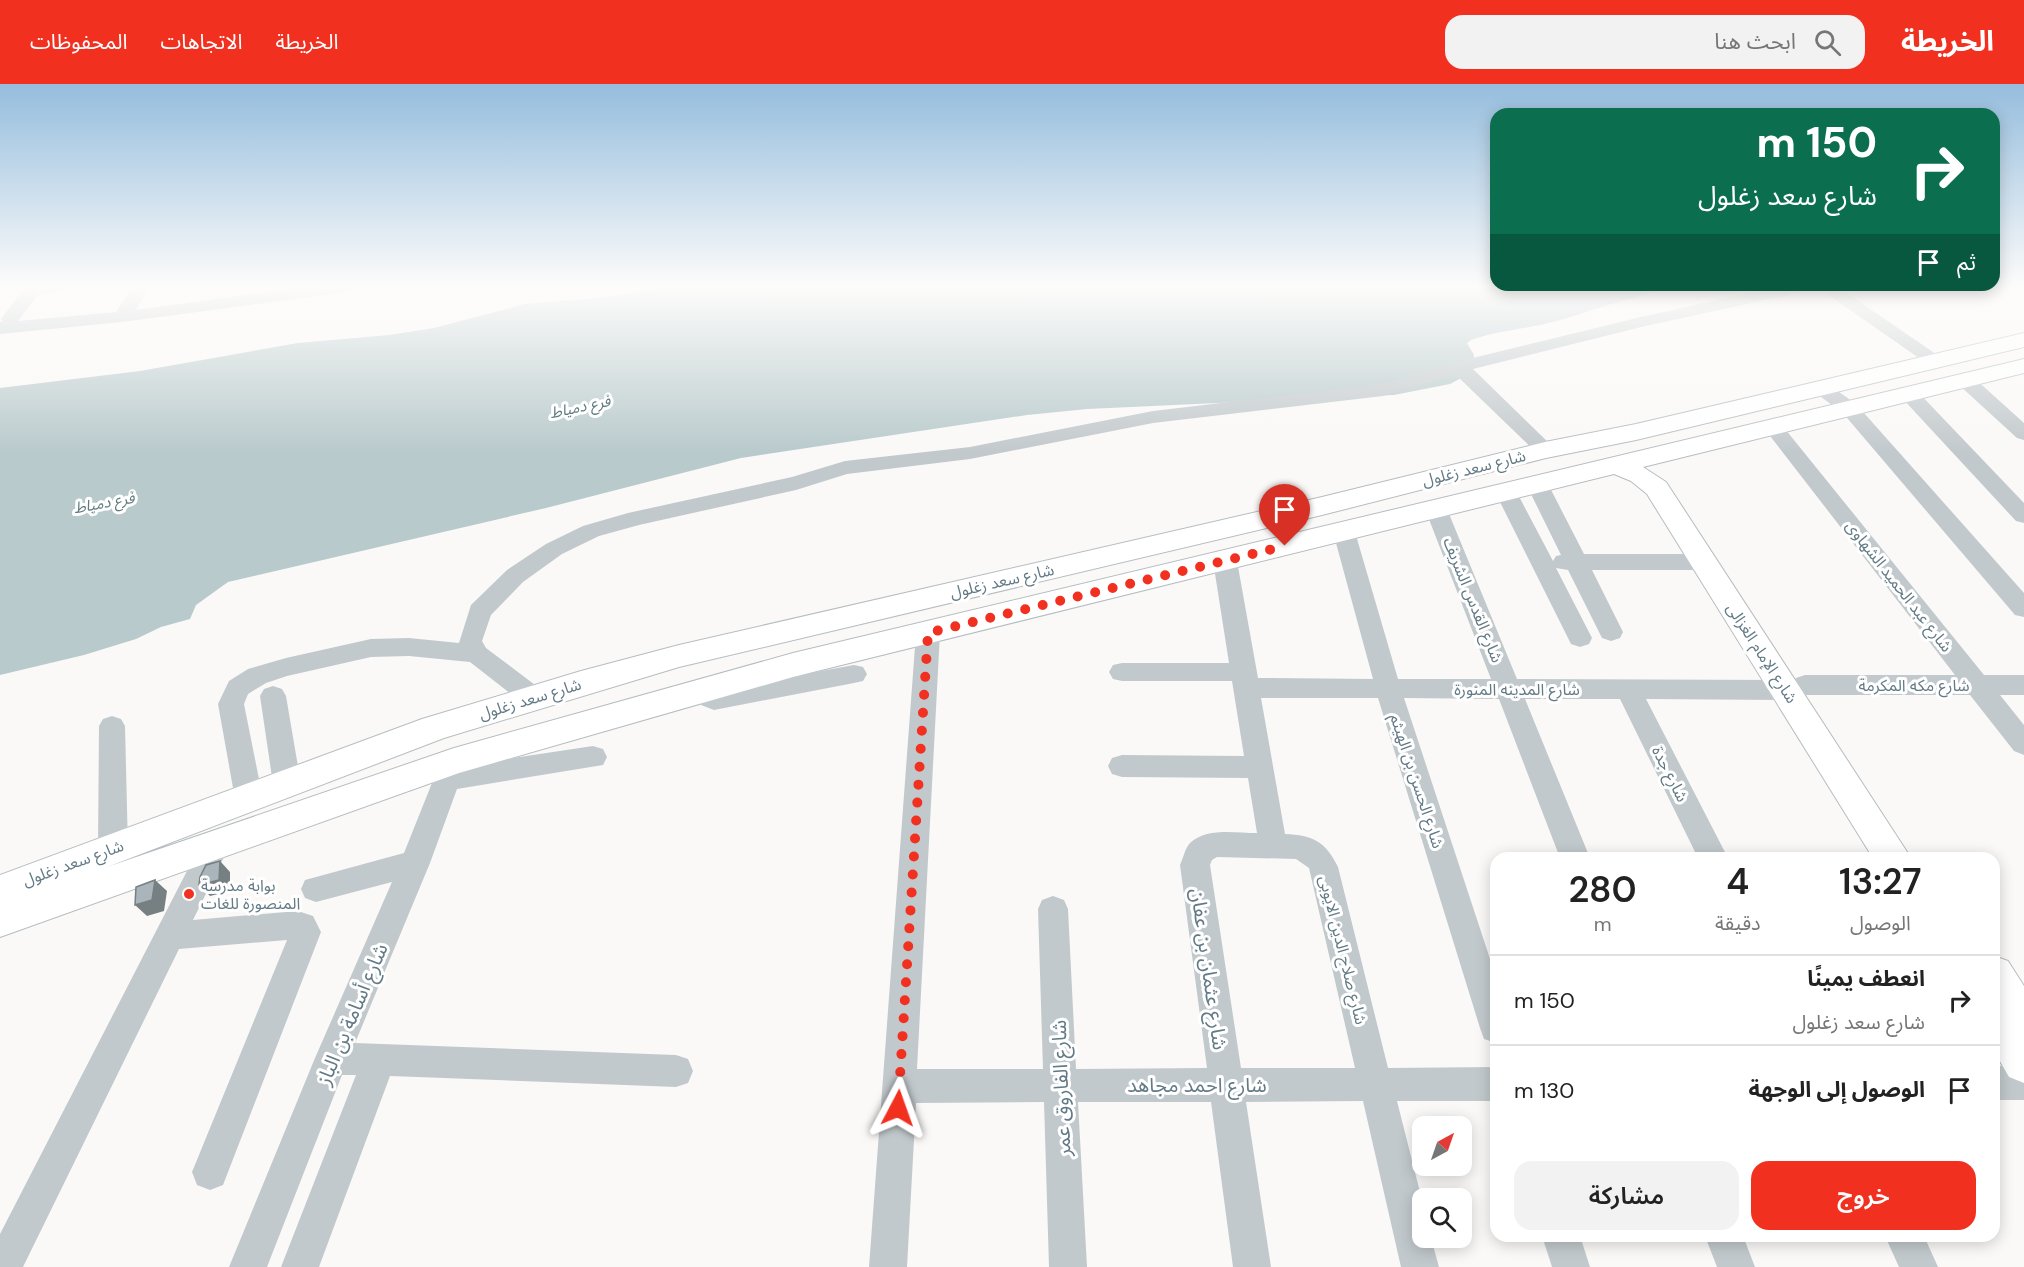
<!DOCTYPE html>
<html lang="ar">
<meta charset="utf-8">
<style>
:root{--surface:#fff;--page:#f2f2f2;--text:#222;--muted:#767676;--line:#e0e0e0;--accent:#f13020}
body{margin:0;font-family:"DM Sans","Noto Sans Arabic",sans-serif;background:var(--page);color:var(--text);direction:rtl;height:100vh;display:flex;flex-direction:column;font-size:22px;white-space:nowrap}
*{box-sizing:border-box;margin:0}
p{font-size:20px;color:var(--muted)}
.icon{flex:none;width:33px;height:33px;fill:none;stroke:currentColor;stroke-width:2;stroke-linecap:round;stroke-linejoin:round}
.map{position:relative;flex:1;overflow:hidden;direction:ltr}
.side{position:absolute;left:1490px;top:768px;width:510px;height:390px;display:flex;flex-direction:column;background:var(--surface);border-radius:18px;box-shadow:0 3px 15px #0003;direction:rtl}
.side>*{flex:none}
.top-card{position:absolute;left:1490px;top:24px;width:510px;height:183px;border-radius:18px;box-shadow:0 3px 15px #0003;direction:rtl;background:#0b6e4f;color:#fff;overflow:hidden}
.needle{width:39px;rotate:40deg}
.buttons{position:absolute;left:1412px;top:1032px;display:grid;gap:12px}
.buttons a{display:grid;place-items:center;width:60px;height:60px;border-radius:12px;background:var(--surface);box-shadow:0 3px 15px #0003;font-size:30px}
.pin{position:absolute;display:grid;place-items:center;width:51px;height:51px;color:#fff;margin:-62px -26px;border-radius:50% 50% 50% 0;rotate:-45deg;box-shadow:0 0 6px #0007}
.pin .icon{rotate:45deg}
.me{position:absolute;width:66px;margin:-33px;rotate:4deg;stroke-linejoin:round;filter:drop-shadow(0 0 4px #0008)}
.turn{display:flex;align-items:center;gap:21px;height:126px;padding:0 24px;font-size:27px}
.turn .icon{width:78px;height:78px;stroke-width:2.5}
.turn b{display:block;font-size:42px;line-height:51px}
.then{display:flex;align-items:center;height:57px;padding:0 24px;background:#0003;gap:12px;font-size:22px}
.eta{display:flex;justify-content:space-evenly;align-items:center;height:102px;text-align:center}
.eta b{font-size:36px;font-weight:600;line-height:42px}
.button{display:flex;gap:12px;margin-top:auto;padding:12px 24px}
.button a{flex:1;height:69px;border-radius:18px;background:var(--accent);color:#fff;font-size:24px;font-weight:600;line-height:69px;text-align:center}
.button a+a{background:var(--page);color:var(--text)}
ul{padding:0;list-style:none}
li{display:flex;align-items:center;gap:18px;height:90px;padding:0 24px;border-top:2px solid var(--line)}
li div{flex:1}
li b{display:block;font-size:22px}
li em{font-style:normal}
header{display:flex;align-items:center;gap:36px;box-sizing:border-box;height:84px;padding:0 30px;background:var(--accent);color:#fff}
header strong{font-size:28px}
nav{display:flex;gap:33px;margin-inline-start:auto;font-size:21px}
.search{width:420px;height:54px;background:var(--page);display:flex;align-items:center;gap:15px;box-sizing:border-box;padding:0 21px;border-radius:18px;color:var(--muted);font-size:22px}
.map>svg:first-child{display:block}
.water{fill:#b9cacc}
.lines{fill:none;stroke-linecap:round;stroke-linejoin:round}
.major-casing{stroke:#b6bdc0;stroke-width:2}
.minor{fill:#c2c9cc;fill-rule:evenodd}
.major{fill:#fff;fill-rule:evenodd}
.shaded-wall{fill:#767f82}
.building{fill:#a9b5ba;stroke:#767f82;stroke-width:1.5}
.route{stroke:#f13020;stroke-width:10;stroke-dasharray:0 18}
.poi-dot{fill:#f13020;stroke:#fff;stroke-width:2}
.labels{text-anchor:middle;dominant-baseline:central;stroke-width:6;stroke-linejoin:round;paint-order:stroke}
.far-water-label{font-size:15px;font-style:italic;fill:#5e7a7e;stroke:#fff}
.street-label{font-size:16px;fill:#627a85;stroke:#fff}
.poi-label{font-size:16px;fill:#627a85;stroke:#fff;text-anchor:start}
.near-street-label{font-size:20px;fill:#627a85;stroke:#fff}
</style>
<header>
<strong>الخريطة</strong>
<div class="search"><svg class="icon" aria-label="search" viewBox="0 0 24 24"><circle cx="10" cy="10" r="6"/><path d="M15 15l6 6"/></svg>ابحث هنا</div>
<nav><a>الخريطة</a><a>الاتجاهات</a><a>المحفوظات</a></nav>
</header>
<div class="map">
<svg width="2024" height="1183" viewBox="0 0 2024 1183">
<rect width="100%" height="100%" fill="#faf9f7"/>
<path class="water" d="M666,203H1677C1636,211 1597,225 1557,237C1527,245 1500,246 1471,256L1467,259L1474,271L1473,283L1467,291L1450,300L1394,311L1087,325L1027,331L741,374L546,424L228,498L196,521L190,535L161,543L136,555L84,571L0,591V304L140,287L298,259L389,251L434,244L525,220L599,214Z"/>
<g class="lines">
<g class="major-casing">
<g id="major">
<path d="M2024,249V263L1636,356L1546,374L1322,431L679,583L444,654L107,783L454,664L793,569L2024,275V289L1643,383L1666,398L1911,774H1873L1647,410L1631,397L1614,390L793,593L459,689L0,853V791L422,635L581,587L679,561L1322,413L1545,358L1636,340Z"/>
<path d="M1994,872L2008,877L2024,902V999L2009,993L1994,967Z"/>
</g>
</g>
<g class="minor">
<path d="M25,203H68L60,208L38,211L18,237L116,228L132,203H149L136,226L304,203H355L347,208L122,238L0,250V238H3L1,235Z"/>
<path d="M1776,203H1810L1802,208L1641,243L1473,285L1552,362L1555,366L1552,370L1545,372L1538,370L1455,290L1383,312L1153,339L970,375L847,390L796,406L639,441L599,452L562,470L523,498L491,531L482,557L486,564L543,607L547,614L543,621L534,624L525,621L470,578L409,572L371,573L287,592L266,599L248,610L244,620L263,715L259,723L249,726L239,723L235,715L218,620L229,597L248,585L286,574L371,555L409,554L459,559L471,521L507,486L546,460L583,442L628,429L792,393L845,377L970,363L1153,327L1381,300L1452,279L1641,233Z"/>
<path d="M1817,203H1838L1946,277L1943,281H1929Z"/>
<path d="M1966,291L1973,293L2024,339V356L2017,354L1959,301L1956,297L1959,293Z"/>
<path d="M1821,298L1828,300L1856,320L2024,509V533L2015,531L1842,328L1814,308L1811,304L1814,300Z"/>
<path d="M1909,304L1916,306L2024,419V439L2016,437L1902,314L1899,310L1902,306Z"/>
<path d="M1774,338L1781,340L1984,591H2024V611H2000L2024,641V671L2014,667L1970,611H1805L1798,608L1795,613L1786,616L1646,615L1728,774H1698L1620,615H1525L1590,774H1560L1499,615L1404,614L1496,893V959L1484,955L1480,944L1378,614H1261L1285,750C1313,751 1326,758 1338,783L1388,984L1496,983V1017H1397L1422,1116V1154H1431L1439,1183H1401L1363,1017L1246,1018L1271,1183H1233L1211,1018H1078L1087,1183H1049L1044,1018L916,1019L907,1183H869L916,549L919,543L928,540L937,543L940,549L917,985H1043L1038,825L1042,816L1053,812L1064,816L1068,825L1076,985L1207,984L1180,781C1183,775 1185,764 1190,759C1207,743 1236,749 1257,749L1248,694L1122,693L1112,690L1108,682L1112,674L1122,671L1244,672L1232,597H1122L1113,595L1109,588L1113,581L1122,579H1229L1213,477L1217,471L1225,469L1233,471L1237,477L1258,594L1373,595L1333,448L1336,443L1344,441L1352,443L1355,448L1398,595H1491L1425,425L1428,420L1436,418L1444,420L1447,425L1517,595L1786,596L1793,599L1796,594L1805,591H1955L1767,348L1764,344L1767,340ZM1217,773L1296,775L1309,784L1355,984H1241L1210,781L1212,776Z"/>
<path d="M1537,393L1545,395L1548,400L1584,470H1704L1712,472L1716,478L1712,484L1704,486H1592L1623,548L1620,554L1611,557L1602,554L1568,486L1556,484L1592,554L1589,560L1580,563L1571,560L1495,408L1498,403L1506,401L1514,403L1553,477L1556,472L1561,471L1526,400L1529,395Z"/>
<path d="M854,581L863,583L867,590L863,597L854,599L714,626L701,621C696,612 696,607 701,598L710,595L719,598L723,605Z"/>
<path d="M273,602L282,605L286,612L301,700L297,708L287,711L277,708L273,700L260,612L264,605Z"/>
<path d="M112,632L121,635L125,642L128,765L123,774L113,777L103,774L98,765L99,642L103,635Z"/>
<path d="M593,662L603,665L607,673L603,681L457,705L430,779L355,959L676,971L688,975L693,987L688,999L676,1003L390,992L319,1183H281L356,991H342L267,1183H229L315,974L392,798L316,818L305,814L301,805L305,796L404,769L444,669L454,666L464,669L468,677L466,681Z"/>
<path d="M214,751L224,754L229,763L193,836L298,827L313,832L321,848L223,1101L210,1106L197,1101L192,1088L287,856L179,865L23,1183H0V1150L204,754Z"/>
<rect x="1994" y="982" width="30" height="34"/>
<path d="M1542,1152H1580L1590,1183H1552Z"/>
<path d="M1705,1152H1743L1755,1183H1717Z"/>
<path d="M1885,1152H1924L1938,1183H1899Z"/>
</g>
<use href="#major" class="major"/>
</g>
<g class="shaded-wall">
<path d="M220,777L230,788V807L210,812L199,801Z"/>
<path d="M155,796L167,807L164,827L147,832L135,821Z"/>
</g>
<g class="building">
<path d="M220,777L219,796L199,801L200,793L206,781Z"/>
<path d="M155,796L152,816L135,821L136,803Z"/>
</g>
<linearGradient id="sky" x2="0" y2="1"><stop stop-color="#95bddd"/><stop offset="0.55" stop-color="#fdfcfb"/><stop offset="1" stop-color="#fdfcfb" stop-opacity="0"/></linearGradient>
<rect width="2024" height="369" fill="url(#sky)"/>
<g class="lines">
<path class="route" d="M898,1024L928,549L1285,462"/>
</g>
<circle class="poi-dot" cx="189" cy="810" r="6"/>
<g class="labels">
<g class="far-water-label">
<text transform="translate(580 323) rotate(-12)">فرع دمياط</text>
<text transform="translate(104 419) rotate(-10)">فرع دمياط</text>
</g>
<g class="street-label">
<text transform="translate(1474 384) rotate(-14)">شارع سعد زغلول</text>
<text transform="translate(1002 497) rotate(-13)">شارع سعد زغلول</text>
<text transform="translate(1899 502) rotate(52)">شارع عبد الحميد الشهاوى</text>
<text transform="translate(1473 516) rotate(68)">شارع القدس الشريف</text>
<text transform="translate(1762 569) rotate(57)">شارع الإمام الغزالى</text>
<text x="1914" y="601">شارع مكه المكرمة</text>
<text x="1517" y="605">شارع المدينه المنورة</text>
<text transform="translate(530 615) rotate(-17)">شارع سعد زغلول</text>
<text transform="translate(1670 690) rotate(63)">شارع جدة</text>
<text transform="translate(1417 697) rotate(72)">شارع الحسن بن الهيثم</text>
<text transform="translate(73 779) rotate(-20)">شارع سعد زغلول</text>
<text transform="translate(1343 866) rotate(76)">شارع صلاح الدين الايوبى</text>
</g>
<g class="poi-label">
<text x="201" y="801">بوابة مدرسة<tspan x="201" dy="18">المنصورة للغات</tspan></text>
</g>
<g class="near-street-label">
<text transform="translate(1209 885) rotate(82)">شارع عثمان بن عفان</text>
<text transform="translate(352 930) rotate(-67)">شارع أسامة بن الباز</text>
<text x="1197" y="1001">شارع احمد مجاهد</text>
<text transform="translate(1061 1004) rotate(-92)">شارع الفاروق عمر</text>
</g>
</g>
</svg>
<div class="buttons">
<a><svg class="needle" viewBox="-14 -14 28 28"><path d="M0-13l5 13h-10z" fill="#e53935"/><path d="M0 13l5-13h-10z" fill="#767676"/></svg></a>
<a><svg class="icon" aria-label="search" viewBox="0 0 24 24"><circle cx="10" cy="10" r="6"/><path d="M15 15l6 6"/></svg></a>
</div>
<div class="pin" style="left:1285px;top:462px;background:#d93025"><svg class="icon" aria-label="arrive" viewBox="0 0 24 24"><path d="M6 21V4h12l-3 4 3 4H6"/></svg></div>
<svg class="me" style="left:898px;top:1024px" viewBox="-20 -20 40 40"><path d="M0-17L14 15 0 8-14 15z" fill="#f13020" stroke="#fff" stroke-width="4"/></svg>
<div class="top-card">
<div class="turn"><svg class="icon" aria-label="right" viewBox="0 0 24 24"><path d="M7 20v-9h11M14 6l5 5-5 5"/></svg><div><b>150 m</b>شارع سعد زغلول</div></div>
<div class="then">ثم<svg class="icon" aria-label="arrive" viewBox="0 0 24 24"><path d="M6 21V4h12l-3 4 3 4H6"/></svg></div>
</div>
<section class="side">
<div class="eta">
<div><b>13:27</b><p>الوصول</p></div>
<div><b>4</b><p>دقيقة</p></div>
<div><b>280</b><p>m</p></div>
</div>
<ul>
<li><svg class="icon" aria-label="right" viewBox="0 0 24 24"><path d="M7 20v-9h11M14 6l5 5-5 5"/></svg><div><b>انعطف يمينًا</b><p>شارع سعد زغلول</p></div><em>150 m</em></li>
<li><svg class="icon" aria-label="arrive" viewBox="0 0 24 24"><path d="M6 21V4h12l-3 4 3 4H6"/></svg><div><b>الوصول إلى الوجهة</b></div><em>130 m</em></li>
</ul>
<div class="button"><a>خروج</a><a>مشاركة</a></div>
</section>
</div>
